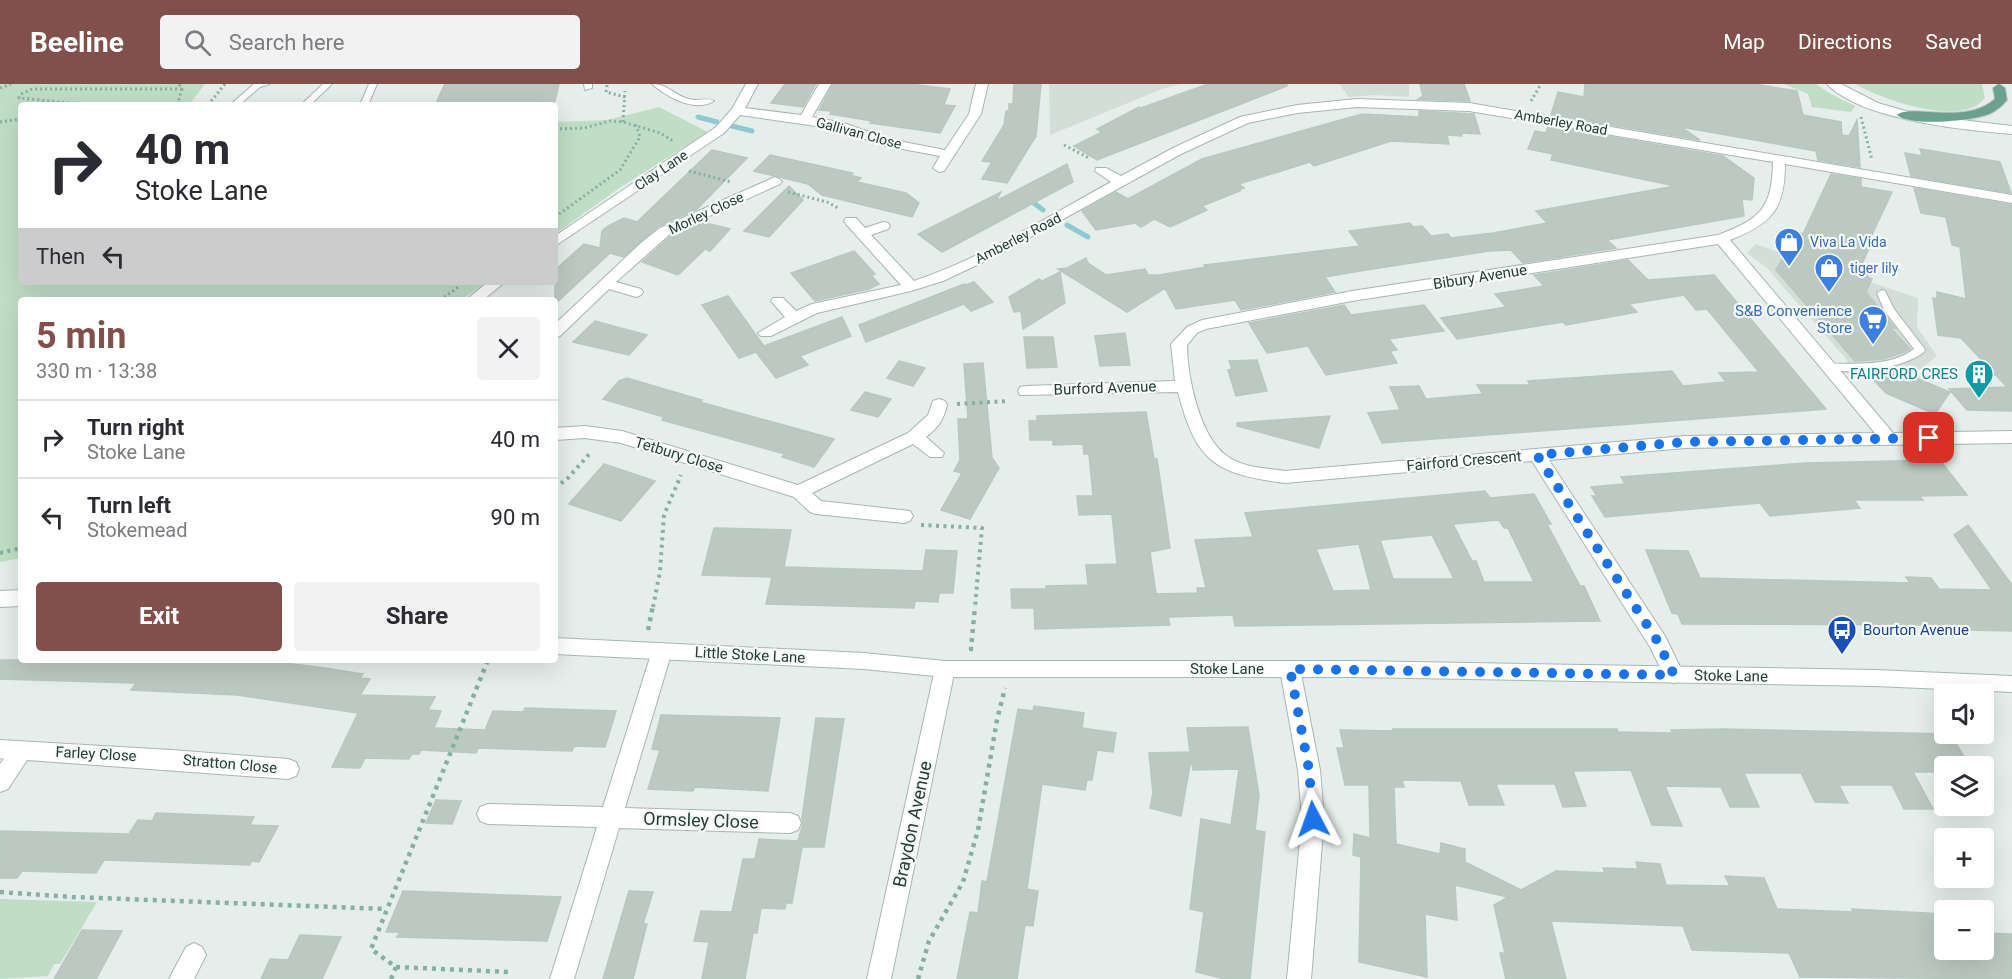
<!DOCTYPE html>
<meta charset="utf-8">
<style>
:root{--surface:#fff;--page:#f2f2f3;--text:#2b2b33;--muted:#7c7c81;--line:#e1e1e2;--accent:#82504a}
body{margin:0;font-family:Roboto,sans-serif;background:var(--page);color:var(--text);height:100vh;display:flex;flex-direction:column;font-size:22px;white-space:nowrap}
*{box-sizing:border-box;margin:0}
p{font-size:20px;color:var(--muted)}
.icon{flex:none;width:33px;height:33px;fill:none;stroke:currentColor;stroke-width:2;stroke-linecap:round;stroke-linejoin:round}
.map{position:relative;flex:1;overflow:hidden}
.sheet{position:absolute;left:18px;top:213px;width:540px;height:366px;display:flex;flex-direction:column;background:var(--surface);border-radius:6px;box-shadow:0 6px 24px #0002}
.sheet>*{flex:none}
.guide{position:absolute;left:18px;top:18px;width:540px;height:183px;border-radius:6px;box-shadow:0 6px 24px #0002;background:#fff;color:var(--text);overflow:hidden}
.controls{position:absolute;left:1934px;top:600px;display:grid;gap:12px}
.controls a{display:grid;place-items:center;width:60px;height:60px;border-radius:6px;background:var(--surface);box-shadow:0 6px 24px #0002;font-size:30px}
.pin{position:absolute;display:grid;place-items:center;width:51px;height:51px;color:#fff;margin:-26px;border-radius:12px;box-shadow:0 3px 9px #0006}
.me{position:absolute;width:66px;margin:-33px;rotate:356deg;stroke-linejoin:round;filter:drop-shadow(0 0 4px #0008)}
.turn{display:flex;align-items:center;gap:21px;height:126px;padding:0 18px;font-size:27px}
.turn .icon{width:78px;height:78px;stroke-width:2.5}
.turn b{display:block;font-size:42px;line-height:51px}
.then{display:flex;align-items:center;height:57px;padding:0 18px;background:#0003;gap:12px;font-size:22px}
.round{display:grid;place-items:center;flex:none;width:63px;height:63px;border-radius:6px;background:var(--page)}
.headline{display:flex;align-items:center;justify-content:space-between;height:102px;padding:0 18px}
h1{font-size:36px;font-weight:700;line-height:45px;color:var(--accent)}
.cta{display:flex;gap:12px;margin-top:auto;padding:12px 18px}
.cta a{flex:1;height:69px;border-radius:6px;background:var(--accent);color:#fff;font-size:24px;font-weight:700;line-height:69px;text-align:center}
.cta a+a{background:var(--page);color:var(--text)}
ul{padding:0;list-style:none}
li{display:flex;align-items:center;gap:18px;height:78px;padding:0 18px;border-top:2px solid var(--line)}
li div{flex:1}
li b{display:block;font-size:22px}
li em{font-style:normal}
header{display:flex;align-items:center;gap:36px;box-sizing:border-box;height:84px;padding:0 30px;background:var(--accent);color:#fff}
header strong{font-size:28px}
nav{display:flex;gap:33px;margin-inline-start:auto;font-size:21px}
.search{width:420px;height:54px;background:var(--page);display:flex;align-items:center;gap:15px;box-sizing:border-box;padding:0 21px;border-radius:6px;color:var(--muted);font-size:22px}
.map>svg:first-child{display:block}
.built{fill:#d4ded8}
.green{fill:#c0dec6}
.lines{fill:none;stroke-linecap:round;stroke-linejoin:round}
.stream{stroke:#90cad0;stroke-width:5}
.building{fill:#bbc9c2;stroke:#b8c7c0;stroke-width:1.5;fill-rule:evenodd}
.lane-casing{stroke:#a8b6b1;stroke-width:2}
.street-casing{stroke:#a8b6b1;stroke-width:2}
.secondary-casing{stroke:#a4b9b1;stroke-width:2}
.primary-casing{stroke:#c2c9c7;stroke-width:2}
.path-far2{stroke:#87b0a1;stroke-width:3;stroke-dasharray:2 3;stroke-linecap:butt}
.path-far1{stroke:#87b0a1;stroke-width:4;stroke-dasharray:3 4.5;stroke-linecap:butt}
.path{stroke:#87b0a1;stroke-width:4.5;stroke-dasharray:4 5;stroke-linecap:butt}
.lane{fill:#fff;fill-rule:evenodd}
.street{fill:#fff;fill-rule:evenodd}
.secondary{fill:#fff;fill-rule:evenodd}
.primary{fill:#6ca190;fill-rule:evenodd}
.route{stroke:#1a73e8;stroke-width:10;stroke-dasharray:0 18}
.labels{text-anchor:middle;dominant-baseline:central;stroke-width:4.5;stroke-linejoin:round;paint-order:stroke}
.far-street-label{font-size:14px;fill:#253f37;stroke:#f6faf8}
.far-shop-label{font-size:14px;fill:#366cbe;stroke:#f6faf8;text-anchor:start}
.street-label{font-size:15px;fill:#253f37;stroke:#f6faf8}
.shop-label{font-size:15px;fill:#366cbe;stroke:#f6faf8;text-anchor:end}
.culture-label{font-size:15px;fill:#0d838f;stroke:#f6faf8;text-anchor:end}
.transit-label{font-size:15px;fill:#164399;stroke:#f6faf8;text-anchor:start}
.near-street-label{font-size:18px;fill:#253f37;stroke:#f6faf8}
</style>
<header>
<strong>Beeline</strong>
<div class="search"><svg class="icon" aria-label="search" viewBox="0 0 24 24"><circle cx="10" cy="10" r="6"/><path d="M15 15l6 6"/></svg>Search here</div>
<nav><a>Map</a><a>Directions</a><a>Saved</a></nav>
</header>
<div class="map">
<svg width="2012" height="895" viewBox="0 0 2012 895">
<rect width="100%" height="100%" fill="#e5eeea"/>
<g class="built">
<path d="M1049,0H1181L1162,5L1050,51Z"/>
<path d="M1339,0H1409V13L1375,11L1349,13Z"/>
<path d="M1755,160L1918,214L1917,243L1937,272L1920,285L1848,286L1847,276L1767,184L1747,169Z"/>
</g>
<g class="green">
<path d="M0,0H205L189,21H21V198H487L461,216H21V474L0,478Z"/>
<path d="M1784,0H1816L1829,9L1855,22L1851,28L1812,23L1808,10Z"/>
<path d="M1855,0H1982L1985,14C1982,17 1978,21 1974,23C1943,36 1883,16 1855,0Z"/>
<path d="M659,23L708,48L621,103L555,150V38L607,36Z"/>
<path d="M0,815L97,818L60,880H54L48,892L0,895Z"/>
</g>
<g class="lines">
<g class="stream">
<path d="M698,33L717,38"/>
<path d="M732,42L752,47"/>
<path d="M1027,114L1043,126"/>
<path d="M1067,141L1088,153"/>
</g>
</g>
<g class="building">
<path d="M445,0H559L554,21H435Z"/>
<path d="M785,0H816L803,23L771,19Z"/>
<path d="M833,0H910L950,5L944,21L955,22L940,49L870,39L872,37L830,30L832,27L819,26Z"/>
<path d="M1014,0H1041L1036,52L1007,99L982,95L992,78L982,77L1004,41L1006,27H1009V20H1013Z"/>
<path d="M1208,0H1287V2L1097,76L1074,62L1102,48L1097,45L1139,23L1141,24Z"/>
<path d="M1420,0H1464L1470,17L1418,15L1423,12Z"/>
<path d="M1585,0H1754L1797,7L1803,31L1841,38L1842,51L1849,52L1857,36L1860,83L1818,76L1816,67L1681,43L1700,56L1551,31L1558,8L1584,13Z"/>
<path d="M1419,27L1474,30L1480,50L1461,49L1462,52L1447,51L1449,60L1391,57L1314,82L1310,78L1239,100L1244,104L1238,106L1240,107L1202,122L1207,126L1170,143L1154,135L1141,143L1135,139L1096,146L1082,127L1116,108L1128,115L1202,75L1362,30L1419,33Z"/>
<path d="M1548,42L1723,72L1754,94L1752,116L1742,115L1744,132L1607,156L1616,164L1523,179L1511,166L1489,167L1360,187L1325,193L1335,208L1241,226L1235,216L1176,225L1165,204L1127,228L1058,185L1067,184L1086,174L1088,179L1106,191L1145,185L1148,191H1159L1206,183L1204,181L1360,162L1349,147L1410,139L1413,143L1422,142L1431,152L1448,150L1451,154L1493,149L1547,139L1536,127L1675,102L1551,76L1553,70L1528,65L1535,47L1546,49Z"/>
<path d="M1920,65L2000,78L2011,109L1911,92L1905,69L1922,72Z"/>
<path d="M712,66L747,74L697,125L659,142L623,173L610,169L555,220V186L584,160L600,164L602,147L608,142L624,134L637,138Z"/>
<path d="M770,71L853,89L850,91L861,94L857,98L906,109L919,119L912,133L822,111L808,100L754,87Z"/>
<path d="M1067,80L1073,98L942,168L918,150L1001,108L996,117Z"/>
<path d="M1831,90L1861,95V103L1892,108L1867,161L1870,162L1859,187L1869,190L1867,193L1872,195L1866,208L1895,244L1890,243L1910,265L1904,268L1883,275L1855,277L1776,186L1798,148L1803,150Z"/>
<path d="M789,102L803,116L769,153L744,147Z"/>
<path d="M1914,104L2012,121V327L1967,326L1949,305L2007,303L1961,254L1938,251L1933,214L1937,215V208L1966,215L1960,163L1952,161L1946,133L1921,129Z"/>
<path d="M702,138L730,145L710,167L705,165L678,191L642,178L671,152Z"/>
<path d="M854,167L875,190L871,191L879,200L869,205L815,217L791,189Z"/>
<path d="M1628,176L1648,196L1714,191L1826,325L1382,359L1368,329L1400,326L1390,303L1419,302L1426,315L1483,310L1477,301H1530L1528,297L1672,287L1683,302L1726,298L1719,289L1759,288L1707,225L1696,226L1684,211L1629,220L1637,228L1566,241L1563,238L1457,255L1441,234L1506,223L1495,210L1544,202L1534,191Z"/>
<path d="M1060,188L1065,219L1023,245L1021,227L1014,228L1009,213L1039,195L1042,197Z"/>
<path d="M974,198L993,218L971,227L964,220L866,258L859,241L964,200L966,201Z"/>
<path d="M728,212L764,262L842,233L851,252L800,272L808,281L776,294L756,268L739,274L702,221Z"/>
<path d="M1344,221L1351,231L1424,221L1444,247L1389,255L1397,266L1390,267L1397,279L1326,291L1308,262L1267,269L1249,239Z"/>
<path d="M595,237L613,242L647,251L629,271L573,258Z"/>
<path d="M1125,249L1130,281L1100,282L1095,252Z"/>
<path d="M1024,253H1053L1057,283L1027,284Z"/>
<path d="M1257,276L1267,307L1236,312L1228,286L1232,285L1229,277Z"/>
<path d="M899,277L925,284L913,302L887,294Z"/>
<path d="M983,279L992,374L999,384L970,435L941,426L962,389L954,387L960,376L958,335H968L964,280Z"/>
<path d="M1893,284L1950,308L1935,330L1886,309L1866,288Z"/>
<path d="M627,294L702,316L700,318L834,355L814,383L782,373L785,370L662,336L664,333L603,315L619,297Z"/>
<path d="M865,308L891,315L878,333L851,326Z"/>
<path d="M1146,328L1154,375H1157L1170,464L1150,468L1156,510L1198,509L1197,504H1206L1195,456L1253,453L1245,429L1485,407L1490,414L1534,410L1551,440H1547L1580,502H1584L1600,537L1235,542L1233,531L1168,533L1170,541L1035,545L1034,524H1012L1011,505H1046V502L1088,501L1086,481L1117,480L1112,430L1079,431L1077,412H1093L1089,370H1084L1083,360L1053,361V356H1030L1029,337H1037V332ZM1499,436L1504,444H1508L1534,498H1484L1476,477H1472L1453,440ZM1432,451L1454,495H1393L1380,456ZM1359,460L1371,506L1333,507L1316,465Z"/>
<path d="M1330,332L1319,364L1237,342V339Z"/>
<path d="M1940,376L1967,411L1919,412L1923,416H1854L1860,424L1770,432L1760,419L1605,433L1592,412H1597L1591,403L1625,400L1621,393L1806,379Z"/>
<path d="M604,380L655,397L621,437L569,420Z"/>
<path d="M1968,441L2012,501V547L1967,546L1963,541L1682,540L1678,530L1672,529L1646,466L1688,467L1700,494L1910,499L1906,493L1931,494L1939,505L1992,506L1954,451Z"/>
<path d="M714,444L791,446L784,483L923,487L926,466L957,467L953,509H939L938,518L915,517L914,524L766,520L772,493L702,491Z"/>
<path d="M0,576H261L325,584L363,590L360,594L370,595L360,611L435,613L428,626L441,627L434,644L485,646L493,627L523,628L525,624L616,627L605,663L574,662L572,667L478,664L476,669L421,666L419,670H412L409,675L365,674L360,684L332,683L358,629L237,611L131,606L136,599L0,595Z"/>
<path d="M1034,622L1084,629L1082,644L1116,649L1113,668L1097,666L1092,696H1087L1085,706L1042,700L1027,805L1038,807L1033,842L1025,841L1017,895H957L970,828L978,829L982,797L987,798L1018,625L1033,627Z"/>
<path d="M661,631L780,634L768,707L695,703L693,707L648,705L660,666L652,665Z"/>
<path d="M816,634L844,635L824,763H802L792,819H786L785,825L761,824L757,849H753L745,895H702L709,858L694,857L701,827L732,828L743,775H755L759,755L798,757L803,740L802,734Z"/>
<path d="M1248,643L1259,711L1255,746L1265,748L1250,895H1225L1196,888L1204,828L1190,825L1201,735L1231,741L1239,685L1193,686L1191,675L1181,732L1150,724L1153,709L1149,669L1190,668L1187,644Z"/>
<path d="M1393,645H1617L1618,648L1673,649L1671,646L1724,645L1950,650L1970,682H1938L1941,688H1913L1933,725H1904L1892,701H1839L1848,719L1815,718L1801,689H1744L1759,723H1730L1721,703L1665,702L1682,742L1652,741L1631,686L1573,687L1586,722L1563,723L1555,700H1496L1504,721H1469L1461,697L1402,696L1404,703H1394L1396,760L1440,770L1441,759L1465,765V778L1521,806L1556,787L1605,789L1603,784L1638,785L1636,778L1660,780L1666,801L1730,802L1725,792L1764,794L1777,825L1853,828L1852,825L1944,830V866H1983V849L2012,850V895L1800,893L1789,869L1692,866L1683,842L1551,837L1566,895H1506L1500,869H1505L1494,821L1508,813L1455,801L1457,836L1425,830L1427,893L1359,878L1361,773L1353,771L1354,750L1370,754L1369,701H1345L1337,664H1344L1340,646L1393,647Z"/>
<path d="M436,716L461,717L452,740L426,739Z"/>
<path d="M156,729L254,733L250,741L278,742L259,778L251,777L250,781L104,776L96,789L22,787L17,794H0V747L129,750L138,736L152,737Z"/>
<path d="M403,807L506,811L561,813L547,857L397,853L400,848H386Z"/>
<path d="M629,807L653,808L643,840H647L633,895H603Z"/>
<path d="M82,846L122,847L96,895H54Z"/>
<path d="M300,851L341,853L322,895H261L270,875L288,876Z"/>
</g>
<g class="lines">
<g class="lane-casing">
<g id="lane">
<path d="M254,0H270L260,3L239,21H230Z"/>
<path d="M323,0H332L310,21H301Z"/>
<path d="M369,0H377L368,21H360Z"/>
<path d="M584,0H592V4L585,6Z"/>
<path d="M652,0C669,0 675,12 689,15C698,18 706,13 714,17C695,29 667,13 652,0Z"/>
<path d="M1882,206L1885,207L1894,225L1924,264L1925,266L1924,268C1903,285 1850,291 1824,285L1823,283L1828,280C1855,279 1891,283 1914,265L1884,226L1877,209Z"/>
</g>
</g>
<g class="street-casing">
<g id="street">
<path d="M746,0H758L745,24L801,31L819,0H831L812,33L844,39L888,55L945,66L969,30L976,0H988L981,30L944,87L939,88L933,84L940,72L881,61L837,45L740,31L724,49L555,162V152L716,43L732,25Z"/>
<path d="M1357,15L1469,19L2012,111V119L1785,80C1785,126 1771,140 1730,156L1893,349L2012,347V359L1685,364L1549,376L1665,552L1684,591L1681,597L1674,599L1667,597L1650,563L1532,377L1285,399C1215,390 1196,378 1178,308L1020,311L1018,307L1020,303L1026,302L1175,297L1171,260L1187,243L1202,236L1352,207L1718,151C1760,135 1772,125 1773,78L1469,27L1357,23L1297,29L1248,39L1181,70L998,171L943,197L911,207L817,229L771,252H761L758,249L785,233L771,217L773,214H783L796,227L812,220L901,201L846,140L844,137L846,134H856L865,144L883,138L888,139L890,142L888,145L871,151L914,197C983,174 1047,133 1111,98L1095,87L1096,84H1106L1121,92L1173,64L1240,33L1297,21ZM1718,160L1875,349L1685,352L1285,387C1266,384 1243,384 1227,372C1200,354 1187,292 1187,261L1197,249L1206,245L1352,217Z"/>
<path d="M775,93L782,97L780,100L670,150L616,198L641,205L643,208L641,211L636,213L609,205L560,252L555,254V240L642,158L660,144Z"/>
<path d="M488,198H505L483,216H466Z"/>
<path d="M939,315L945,317L947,321C944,335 938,344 926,353L944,369L942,373H930L913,360L812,409L821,417L910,427L913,432L910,437L904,439L816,430L810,428L794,413L621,359L585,354L555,356V344L585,342L622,347L798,401L908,349L928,331L933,317Z"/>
<path d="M662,559L669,561L672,567L625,724L790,729L798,732L801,739L798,746L790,749L619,744L574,895H550L597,743L488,740L480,737L477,730L480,723L488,720L603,723L652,567L655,561Z"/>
<path d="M945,577L952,579L955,585L891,895H867L935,585L938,579Z"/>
<path d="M1290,577L1297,579L1300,585L1320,686L1324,735L1311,895H1287L1302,735L1298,686L1280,585L1283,579Z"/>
<path d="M0,656L171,666L288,675L296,678L299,685L296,692L288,695L27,676L8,705L0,708V680L4,675L0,674Z"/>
<path d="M194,859L202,863L206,871L194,895H169L186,863Z"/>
</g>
</g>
<g class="secondary-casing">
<g id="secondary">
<path d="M1827,0H1841L1878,19L1919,31L2012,42V50C1964,46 1861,36 1827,0Z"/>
<path d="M21,506V522L0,523V507Z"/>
<path d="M555,554L864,569L945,577H1353L1875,586L2012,592V608L1875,602L1353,593H945L864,585L555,570Z"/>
</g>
</g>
<g class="primary-casing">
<path id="primary" d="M1999,0L2005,4L2007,16C2002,22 1996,27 1989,30C1972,37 1910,43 1897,31C1910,19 1965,42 1995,15L1993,4Z"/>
</g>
<g class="path-far2">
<path d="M607,1L606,8L625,13"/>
<path d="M0,4L11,0"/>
<path d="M1531,17L1541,0"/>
<path d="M89,21L19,14L21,10L32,5H182"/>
<path d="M177,21L182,5L179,0"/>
<path d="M208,21L225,0"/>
<path d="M1861,33L1872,76"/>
<path d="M0,38L21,35"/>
<path d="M623,38L625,7"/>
<path d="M555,45L584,44L610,37L623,38L660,49L675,58"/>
<path d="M1064,61L1089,74"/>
<path d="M689,87L731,98"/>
<path d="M788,108L827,118L840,125"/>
<path d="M555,133L620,86L640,53L636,41"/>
<path d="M440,216L460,202"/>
</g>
<g class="path-far1">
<path d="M957,320L1009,317"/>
<path d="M555,404L568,394L592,367"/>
<path d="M921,441L982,444L975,523"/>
<path d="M0,469L21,464"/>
<path d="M653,523L660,488L664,431L681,391"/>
</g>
<g class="path">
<path d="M648,546L653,522"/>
<path d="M973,565H971L975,522"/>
<path d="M0,808L72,813L386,825"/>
<path d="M396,883L509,888"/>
<path d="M391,895L396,883L371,865L488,576"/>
<path d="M918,895L929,857L963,798L978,746L997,636L1005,604"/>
</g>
<use href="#lane" class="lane"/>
<use href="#street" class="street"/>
<use href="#secondary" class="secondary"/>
<use href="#primary" class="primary"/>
</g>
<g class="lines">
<path class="route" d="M1313,735L1309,686L1290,585L1674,591L1658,558L1537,371L1685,358L1929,354"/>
</g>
<defs>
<g id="shop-pin" transform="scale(1.5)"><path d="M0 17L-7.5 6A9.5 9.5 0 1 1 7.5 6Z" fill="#3f7fe0" stroke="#f6faf8"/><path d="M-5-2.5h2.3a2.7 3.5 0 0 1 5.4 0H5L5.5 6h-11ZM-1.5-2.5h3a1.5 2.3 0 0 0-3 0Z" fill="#fff"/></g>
<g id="supermarket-pin" transform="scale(1.5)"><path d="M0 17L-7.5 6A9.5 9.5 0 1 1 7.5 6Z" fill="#3f7fe0" stroke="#f6faf8"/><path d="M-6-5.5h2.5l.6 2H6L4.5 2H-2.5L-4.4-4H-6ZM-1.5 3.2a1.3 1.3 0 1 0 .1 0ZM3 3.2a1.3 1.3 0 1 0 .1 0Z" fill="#fff"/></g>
<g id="building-pin" transform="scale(1.5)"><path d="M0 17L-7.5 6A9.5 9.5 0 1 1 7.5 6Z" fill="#0f9aa8" stroke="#f6faf8"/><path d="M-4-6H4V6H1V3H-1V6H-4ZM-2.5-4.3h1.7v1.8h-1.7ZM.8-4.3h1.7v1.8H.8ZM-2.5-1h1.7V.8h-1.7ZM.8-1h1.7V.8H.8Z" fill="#fff"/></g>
<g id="bus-pin" transform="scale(1.5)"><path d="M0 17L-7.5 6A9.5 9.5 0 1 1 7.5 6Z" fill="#1a4fb4" stroke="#f6faf8"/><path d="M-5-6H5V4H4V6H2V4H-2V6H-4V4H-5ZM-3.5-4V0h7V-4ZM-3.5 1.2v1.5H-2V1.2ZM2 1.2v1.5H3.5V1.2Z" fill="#fff"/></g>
</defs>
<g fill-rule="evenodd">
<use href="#shop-pin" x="1789" y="158"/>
<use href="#shop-pin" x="1829" y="184"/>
<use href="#supermarket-pin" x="1873" y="236"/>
<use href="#building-pin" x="1979" y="290"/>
<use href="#bus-pin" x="1842" y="546"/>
</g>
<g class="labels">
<g class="far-street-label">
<text transform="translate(1561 38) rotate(10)">Amberley Road</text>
<text transform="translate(859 49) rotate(15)">Gallivan Close</text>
<text transform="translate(661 86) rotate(-34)">Clay Lane</text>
<text transform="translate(706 129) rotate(-25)">Morley Close</text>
<text transform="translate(1018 154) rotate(-27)">Amberley Road</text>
</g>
<g class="far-shop-label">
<text x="1810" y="158">Viva La Vida</text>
<text x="1850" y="184">tiger lily</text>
</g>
<g class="street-label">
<text transform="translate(1480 193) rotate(-9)">Bibury Avenue</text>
<text transform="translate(1105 304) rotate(-2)">Burford Avenue</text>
<text transform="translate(679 371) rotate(17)">Tetbury Close</text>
<text transform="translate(1464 377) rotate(-5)">Fairford Crescent</text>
<text transform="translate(750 571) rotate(3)">Little Stoke Lane</text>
<text x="1227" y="585">Stoke Lane</text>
<text transform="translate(1731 592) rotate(1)">Stoke Lane</text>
<text transform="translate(96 670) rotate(3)">Farley Close</text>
<text transform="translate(230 680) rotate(5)">Stratton Close</text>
</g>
<g class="shop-label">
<text x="1852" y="227">S&amp;B Convenience<tspan x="1852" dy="17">Store</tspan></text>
</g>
<g class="culture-label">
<text x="1958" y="290">FAIRFORD CRES</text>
</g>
<g class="transit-label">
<text x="1863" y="546">Bourton Avenue</text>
</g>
<g class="near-street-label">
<text transform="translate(701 736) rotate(2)">Ormsley Close</text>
<text transform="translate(912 740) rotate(-78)">Braydon Avenue</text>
</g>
</g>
</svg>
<div class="controls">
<a><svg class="icon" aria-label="sound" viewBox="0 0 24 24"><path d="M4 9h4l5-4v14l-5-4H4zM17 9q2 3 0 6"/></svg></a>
<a><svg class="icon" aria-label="layers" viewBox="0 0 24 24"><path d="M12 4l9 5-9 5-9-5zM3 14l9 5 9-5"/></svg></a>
<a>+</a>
<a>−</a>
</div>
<div class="pin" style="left:1929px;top:354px;background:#d93025"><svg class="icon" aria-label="arrive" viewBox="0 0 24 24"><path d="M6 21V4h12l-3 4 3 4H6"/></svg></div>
<svg class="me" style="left:1313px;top:735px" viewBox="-20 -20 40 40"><path d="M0-17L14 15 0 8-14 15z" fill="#1a73e8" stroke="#fff" stroke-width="4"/></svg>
<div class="guide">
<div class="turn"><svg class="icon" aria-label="right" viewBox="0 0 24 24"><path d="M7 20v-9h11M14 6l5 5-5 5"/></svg><div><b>40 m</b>Stoke Lane</div></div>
<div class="then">Then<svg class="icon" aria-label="left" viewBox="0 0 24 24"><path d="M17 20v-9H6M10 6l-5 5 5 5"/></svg></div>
</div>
<section class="sheet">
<div class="headline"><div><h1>5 min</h1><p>330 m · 13:38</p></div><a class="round"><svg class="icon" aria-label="close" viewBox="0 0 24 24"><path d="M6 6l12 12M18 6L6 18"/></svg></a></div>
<ul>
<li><svg class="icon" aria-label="right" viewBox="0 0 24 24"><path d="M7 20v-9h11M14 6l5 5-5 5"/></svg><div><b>Turn right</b><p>Stoke Lane</p></div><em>40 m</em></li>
<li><svg class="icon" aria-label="left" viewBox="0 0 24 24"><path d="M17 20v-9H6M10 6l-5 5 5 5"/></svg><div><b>Turn left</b><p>Stokemead</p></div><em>90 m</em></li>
</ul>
<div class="cta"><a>Exit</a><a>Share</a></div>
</section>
</div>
